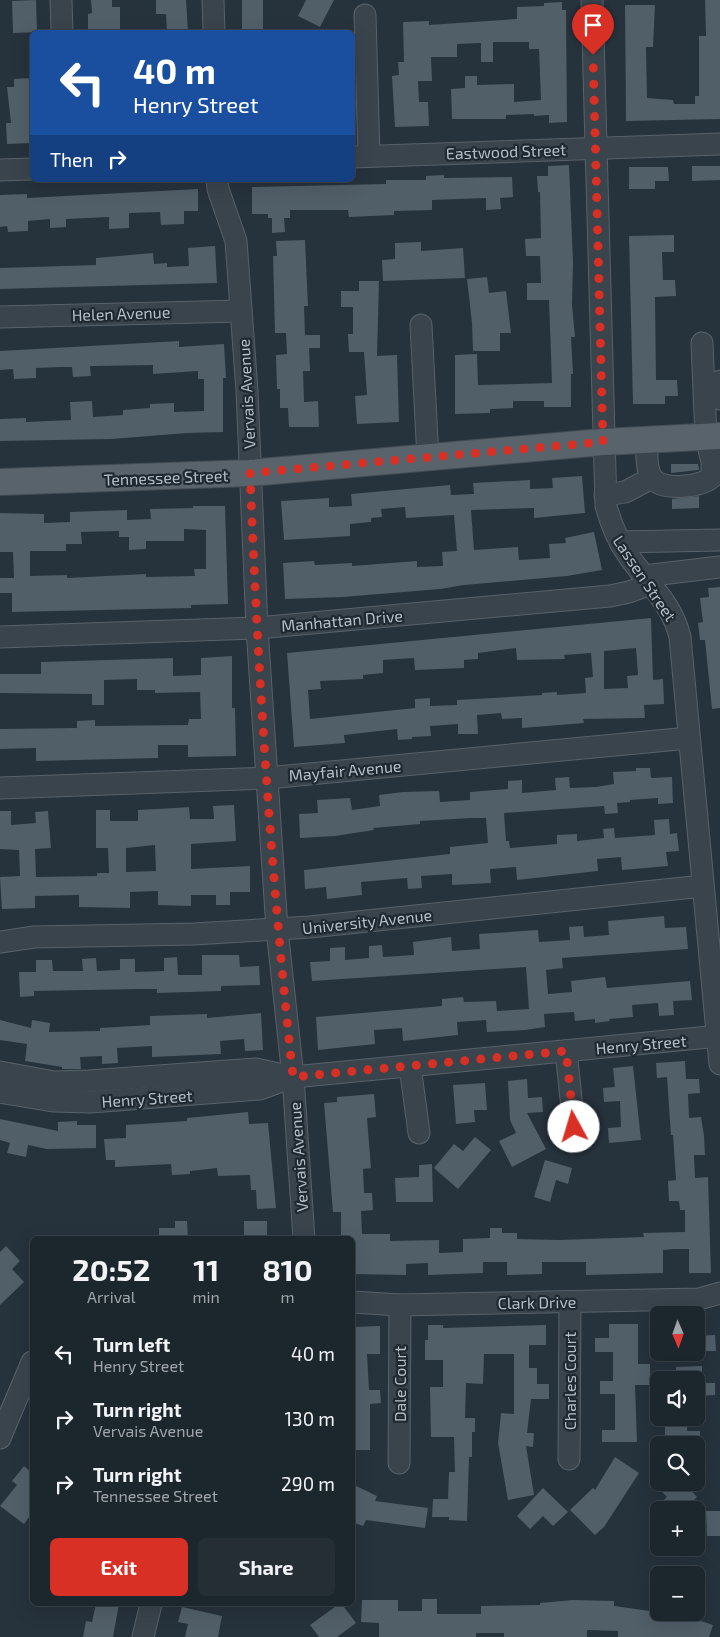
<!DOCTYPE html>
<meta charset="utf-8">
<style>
:root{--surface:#1c262d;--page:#252e35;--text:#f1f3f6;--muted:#a0a5aa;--line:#3a4349;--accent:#d93025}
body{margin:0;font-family:"Exo 2",sans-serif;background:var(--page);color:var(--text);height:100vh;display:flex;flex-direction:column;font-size:19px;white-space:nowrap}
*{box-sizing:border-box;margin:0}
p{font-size:16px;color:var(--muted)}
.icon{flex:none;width:28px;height:28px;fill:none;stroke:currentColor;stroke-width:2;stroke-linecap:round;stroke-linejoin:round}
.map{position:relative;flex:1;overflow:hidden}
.sheet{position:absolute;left:30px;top:1236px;width:325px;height:370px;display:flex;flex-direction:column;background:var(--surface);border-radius:8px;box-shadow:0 5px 20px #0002,0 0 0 1px var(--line)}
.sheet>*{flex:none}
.hud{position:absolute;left:30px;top:30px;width:325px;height:152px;border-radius:8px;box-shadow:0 5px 20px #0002,0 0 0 1px var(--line);background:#1a4fa0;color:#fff;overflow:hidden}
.needle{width:32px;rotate:178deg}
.tools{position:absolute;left:650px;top:1306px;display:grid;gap:10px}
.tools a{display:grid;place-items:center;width:55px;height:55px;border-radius:8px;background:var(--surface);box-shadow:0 5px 20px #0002,0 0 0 1px var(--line);font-size:25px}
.pin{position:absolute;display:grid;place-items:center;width:42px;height:42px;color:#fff;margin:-51px -21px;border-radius:50% 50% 50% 0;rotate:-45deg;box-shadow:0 0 5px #0007}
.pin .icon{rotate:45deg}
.me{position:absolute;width:55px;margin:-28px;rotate:354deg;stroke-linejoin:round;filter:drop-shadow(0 0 4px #0008)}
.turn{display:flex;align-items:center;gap:18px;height:105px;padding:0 20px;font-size:22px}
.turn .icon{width:65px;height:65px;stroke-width:2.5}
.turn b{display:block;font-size:35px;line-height:42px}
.then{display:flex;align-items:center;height:48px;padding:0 20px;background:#0003;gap:10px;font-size:19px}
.eta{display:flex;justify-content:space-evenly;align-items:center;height:85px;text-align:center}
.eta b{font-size:30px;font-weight:700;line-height:35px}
.cta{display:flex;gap:10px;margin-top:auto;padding:10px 20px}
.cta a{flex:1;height:58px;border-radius:8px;background:var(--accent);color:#fff;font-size:20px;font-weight:700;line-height:58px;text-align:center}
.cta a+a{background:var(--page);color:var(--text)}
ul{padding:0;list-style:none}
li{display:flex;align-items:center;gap:15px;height:65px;padding:0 20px}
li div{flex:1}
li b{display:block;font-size:19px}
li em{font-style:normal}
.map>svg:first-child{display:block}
.building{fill:#515f69;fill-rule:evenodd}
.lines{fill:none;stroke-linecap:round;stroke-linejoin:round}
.minor-casing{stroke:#58626a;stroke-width:23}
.major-casing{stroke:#434d55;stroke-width:28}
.minor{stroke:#3a444c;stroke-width:21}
.major{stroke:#58636c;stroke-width:26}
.route{stroke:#d93025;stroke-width:9;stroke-dasharray:0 16.2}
.labels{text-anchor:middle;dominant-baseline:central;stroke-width:4.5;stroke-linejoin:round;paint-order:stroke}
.street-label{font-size:16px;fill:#b6bfc7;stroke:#1f2931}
</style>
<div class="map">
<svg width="720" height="1637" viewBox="0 0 720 1637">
<rect width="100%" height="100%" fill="#26323c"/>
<g class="building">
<path d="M36,0L37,32L13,33L12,1Z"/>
<path d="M91,0H112V7H120V31H88V14L92,13Z"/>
<path d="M156,0H186L188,32H167L166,14H156Z"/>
<rect x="242" y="0" width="21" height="32"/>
<path d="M306,0H334L320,27L298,16Z"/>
<path d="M705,0H720V119L626,121L625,5H655L653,47H646L647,98L673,100L674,104H695V96H699V36H706Z"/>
<path d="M562,2V10H566L567,122L549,123V115L534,116V114L506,115V119H452L451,89L465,88V76H477V85L514,84V102L541,100L539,49H529V42H493V62H481V43L457,44V57H431L432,81H418L419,102H428L429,126L395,127L392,76L399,75L398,62H404L403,22L429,21V25L517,19V7L544,6V3Z"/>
<path d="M32,78V143L7,144L6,123H11L7,87H14V79Z"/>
<path d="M569,165L573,262L572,305L575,337H571L573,374H571V407H544V401H513V408L490,409V413L455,414V355L477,354L478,385L552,383L549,300H527V283H541L540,256H526L525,239L541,238L540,192H538L537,176H548V166Z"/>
<path d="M692,166H720V180L692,181Z"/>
<path d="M629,167H668L669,181H655V189H629Z"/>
<path d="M444,175V178L512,177L513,197L500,198L501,209L486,210V198L432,200V210L394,211V215L349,217L348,210H290V218H284L285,232L272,233V218H268V214H252V187L386,184V180H426V176Z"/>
<path d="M198,189V211H184V224L161,225L160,212L129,213V228L109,229V217L66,219V227L50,228V219L28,221V231L8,232L7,226L0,227V195L27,194V198Z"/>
<path d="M674,235V252H662L663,280H675L676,296L655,297L656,380H677L678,396H665V404H633L629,236Z"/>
<path d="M305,240L308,306H304L305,335H320V348H309L310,371H303L304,402L318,401L319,427H289L288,408H280V389H277L276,355L287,354L286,333H275L273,256H277L276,241Z"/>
<path d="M421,242V251L463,248L465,278L383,281L382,260L395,259V243Z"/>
<path d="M215,246L217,283L0,289V268L96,265V258L153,253L154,264L167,263V267L189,266L188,248Z"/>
<path d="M487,277L489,293L506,291L511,333H500V351H473L472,323L467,279Z"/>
<path d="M359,281H379L377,356L397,355L399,422L357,424L355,396L367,395L364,352H349L348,334H353V307H341V291H359Z"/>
<path d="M179,341V347L224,344L226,378H223V432L187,433L112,439L0,441V419L26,418V422L71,420L70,402L92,401L93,417L123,415V410L150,408V404L174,403V412L204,411V379H198V371L153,374V365L97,366H90L91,376L73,377L72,367H60L36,368V378L14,379L13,369L0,370V351Z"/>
<path d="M671,464H698L699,470L671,473Z"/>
<path d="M582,476L585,513L534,518V508L471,510L474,550L518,547L519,560L550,558L549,544L566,543L565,538L594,532L602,570L567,576L464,585L440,589L343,597L285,599L283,563L314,561L315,565L352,563V566L417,561V567L443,566L442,552L457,551L454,515L406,518L405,507L381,509L382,517L371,518V522L350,524V536L284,540L281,501L329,498V507L352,506L351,494L450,485L451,495L474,494L473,483L530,480V489L553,488L552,478Z"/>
<path d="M699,496V508L672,509V499Z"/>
<path d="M193,506H225L228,604L191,605V608L12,612V593H0V578H14L13,552H0V513L44,514V523L70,522V512L127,510V520L151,519L150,509L193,508ZM184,529L206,530V569H194L195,576L146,577V574L67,578V575L30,576V551H66V544H82L81,532L119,531V537H129V550L146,549V541H184Z"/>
<path d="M720,587V708L712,709L705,640H700L698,623L703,622L700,598L709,597L708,588Z"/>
<path d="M651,618L653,680L663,679L664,704L644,705L645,718L583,719L584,723L522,728V718L502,719L501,713L477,715L478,734H458V724L430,726L431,736L412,737V739L398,740L397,729L344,735L345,743L294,747L287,653ZM516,648L517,660L565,659L564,655L591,653L593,677L585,678L586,693L557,695V692L542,693V695L457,700V705L430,706V698L415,699V708L310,719L308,690L321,689L320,681L363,679V675L383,673V660L414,658L415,670L464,668V660L478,659V653ZM636,648L638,675L627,676L628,688L604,689V651Z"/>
<path d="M232,656V708H235L236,756L188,757V745H158V758L36,761V748L0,749V729L77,728V721L95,720V726L188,725L189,719H201L200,692L155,693V690H137V679L104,680V705H92V694L0,693V674H41V662L173,658V676L201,675V658Z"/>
<path d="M636,768H650L651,778L672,777L673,803L658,804V798L630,800V802L617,803L618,813L605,814L604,806L504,813L506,841H509L510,848L557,844V835L577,834V841L604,838L603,829L614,828L615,838L655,835L654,820L669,819L670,834L677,833L679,851L666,852L668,866L622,870L621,857L597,859L598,871L517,880L516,867L490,869L491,883L452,885V874L421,876L422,888L408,889L407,878L361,882L362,895L327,899L326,887L305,889L304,870L450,854V847L488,843L486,818H472L420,821V824L373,828L374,830L335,836L300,838L299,814L318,813L317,800L350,798L352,810L380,806L379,795L403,792L439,791L440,802L470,800V792L508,789V781L522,780V793L556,790L555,778L569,777L570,788L596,787L614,784L613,772L636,771Z"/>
<path d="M234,805L236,841L191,844V869L250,866V892H230V905H216V895H191V906L158,905V891L130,892V908L79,907V895L35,896V908L2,909L0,877L20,876L19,850L0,849V811H11V825L36,823L35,812L48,811L51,848L35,849L36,877L97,876V873H109L108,848H96V810H110V821H138V810L175,808L189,807L190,819H214L213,806ZM155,845L156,871L126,872V848Z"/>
<path d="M664,916L665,928L686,927L688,949L562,958L563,968L546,970L548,994L572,992L571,981L605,977L607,988L690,981L692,1000L673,1001L674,1015L659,1016L658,1003L632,1005L633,1017L609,1019L610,1021L595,1023V1019L575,1021L574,1012L544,1014L545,1027L525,1030L487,1032L486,1020L457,1022L458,1035L403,1041L402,1028L374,1030L375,1044L318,1050L316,1017L442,1006V999L463,997L464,1002L496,1001L497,1011L529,1009L526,967L312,981L310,962L330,961V948L345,947V960L369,958V946L382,945L383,957L414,955L413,942L451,937L452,951L480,949L479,934L538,930L539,942L570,940L569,927L583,926L584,937L609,935L608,921Z"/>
<path d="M202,955H239L240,967L259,966L260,985L221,986V991L157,993V989H141L34,991V996L20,997L19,972H36V960H52L53,971H83L82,959L96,958L97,971L120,970V959H135V972L164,971V958L177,957L178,975H202Z"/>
<path d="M261,1013L263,1050L245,1051L244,1039L220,1041L221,1054L152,1057V1046L117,1048L118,1063L102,1064V1056L80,1057L81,1069H62V1067L25,1061L27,1044L0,1040V1020L31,1028L32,1020L50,1023L49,1032L100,1031V1028L150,1025V1016L207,1014V1018Z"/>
<path d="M685,1061L686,1079H699L700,1093L688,1094L689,1118L701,1117L704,1136L705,1155H694L695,1178L708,1177L711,1273H689V1249H674L663,1250V1273L586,1275V1262H542V1274L507,1275V1262H483V1273L428,1275V1263L406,1264V1275L352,1274V1239H341V1212H333L324,1103L337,1102V1097L374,1094L376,1117L367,1118L371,1168L363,1169L364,1193H372L373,1210L361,1211L362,1234H390V1241L439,1240V1253L463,1252V1239L490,1238V1228H502V1233H517V1239L559,1240L644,1237L643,1233L685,1232V1210H680L679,1201H669L668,1181L676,1180L673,1135H671L667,1077L657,1078L656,1063Z"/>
<path d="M633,1066L641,1140L609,1143L608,1128L621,1127L620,1101L604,1102L603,1088L615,1087L613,1068Z"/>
<path d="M527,1079L528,1098L542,1097L543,1112L527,1113L546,1149L512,1167L499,1141L516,1133L510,1120L508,1081Z"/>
<path d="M485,1083L487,1110H474L475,1122L456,1124L453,1085Z"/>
<path d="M248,1112L249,1124L268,1123L276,1208L257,1209L256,1190H251L250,1175L218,1176L217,1168L190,1171V1174L172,1175L171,1164L115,1167V1160H106L104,1139L126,1138V1125L187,1121V1118Z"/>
<path d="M0,1119L58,1131V1122L77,1121V1125H96V1148L47,1149L28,1145L26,1157L7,1153L10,1143L0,1140Z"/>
<path d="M475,1137L491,1150L458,1189L434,1168L454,1144L463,1151Z"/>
<path d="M545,1160L572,1168L568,1184L556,1180L550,1202L534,1197Z"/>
<path d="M432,1164L433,1202H396L395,1178L419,1177V1165Z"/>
<path d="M175,1221H187L188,1239H159V1228H175Z"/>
<rect x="244" y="1221" width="23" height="18"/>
<path d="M6,1246L20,1261L12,1269L24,1282L0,1305V1252Z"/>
<path d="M609,1324H638V1364H650V1385H635L637,1442H602V1430H615V1394H600V1381H613V1352H595V1338H609Z"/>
<path d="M428,1325H443V1328L546,1325V1345H529V1368H537V1384H549V1399H531L527,1433H534L533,1447L526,1446L534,1495L508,1500L498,1443L501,1413L514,1414V1354H484L483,1384L466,1383L465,1418H475V1432H472V1457H469L467,1521L449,1520V1517H432L433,1499H448L449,1472H455L454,1437H431L430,1387H443V1360H425V1340H428Z"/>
<path d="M380,1326V1354H367L369,1390H380L381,1403L370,1404V1450H352V1327Z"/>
<path d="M715,1335L716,1351H696V1336Z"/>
<path d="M702,1366V1380H676V1367Z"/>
<path d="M696,1383H715V1395L696,1396Z"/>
<path d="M665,1418H687V1431H700V1445H677V1441H665Z"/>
<path d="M615,1457L639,1473L604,1527L595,1535L570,1510L593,1488L595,1490Z"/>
<path d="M24,1466L32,1473V1513L24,1524L0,1506L17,1485L12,1481Z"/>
<path d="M653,1482H683L697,1497L684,1510H667L660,1503L667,1497Z"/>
<path d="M352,1484L377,1496L375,1501L428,1508L425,1528L366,1520L363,1526L352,1522Z"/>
<path d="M543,1488L568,1512L553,1526L543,1516L530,1529L517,1516Z"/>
<path d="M706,1511H720V1536H707Z"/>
<path d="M422,1599H437V1614H481V1606L540,1605V1603L573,1600L614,1601V1606L657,1612H691L689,1617L713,1625L709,1637H618V1631L587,1630V1637H504V1633H476V1637H379V1623L361,1622L362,1600H398V1611H422Z"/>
<path d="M96,1604H119L113,1637H83L86,1621L92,1622Z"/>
<path d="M339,1604H342L356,1623L337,1637H319L310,1625Z"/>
<path d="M182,1607L222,1616L218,1637H185L188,1624L178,1622Z"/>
</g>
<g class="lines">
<g class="minor-casing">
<g id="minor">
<path d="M61,0L62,32"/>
<path d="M213,0L214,32"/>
<path d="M592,0L606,506C611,524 617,540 628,555C647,583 672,603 680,637L720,1064"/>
<path d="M365,15L369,156"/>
<path d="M352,157L720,144"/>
<path d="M0,170L32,169"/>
<path d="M217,180L218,189L236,241L247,391L257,628L277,929L293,1077L304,1239"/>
<path d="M0,317L241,311"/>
<path d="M421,325L428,459"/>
<path d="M720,381L714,390L720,399"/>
<path d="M647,440C647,451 645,470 653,479C663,491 702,487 712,477V462L706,437L702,343"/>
<path d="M605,495L625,492L652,478"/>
<path d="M620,542L720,540"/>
<path d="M644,576L720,567"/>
<path d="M0,637L257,628L610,596L629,592L651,584"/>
<path d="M0,788L267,778L689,738"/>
<path d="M0,942L34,937L194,934L310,927L703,886"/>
<path d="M566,1051L574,1127"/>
<path d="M410,1066L419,1133"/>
<path d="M0,1072L54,1082L89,1081L256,1069L292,1077"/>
<path d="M0,1092L53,1101L91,1102L260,1089L293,1077L720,1036"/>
<path d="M352,1302L400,1305L699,1299L720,1293"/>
<path d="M0,1438L32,1362"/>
<path d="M569,1459L570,1302"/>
<path d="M399,1463L400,1305"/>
<path d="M143,1637L151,1604"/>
</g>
</g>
<g class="major-casing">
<path id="major" d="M0,482L250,473L603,442L720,436"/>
</g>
<use href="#minor" class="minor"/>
<use href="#major" class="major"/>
</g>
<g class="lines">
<path class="route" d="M574,1127L566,1051L293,1077C271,876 258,675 250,473L603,442L593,55"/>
</g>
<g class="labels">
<g class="street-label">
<text transform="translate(506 151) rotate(-2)">Eastwood Street</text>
<text transform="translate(121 313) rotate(-2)">Helen Avenue</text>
<text transform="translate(246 394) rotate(-93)">Vervais Avenue</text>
<text transform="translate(166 477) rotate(-2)">Tennessee Street</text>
<text transform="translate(645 578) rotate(56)">Lassen Street</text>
<text transform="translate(342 620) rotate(-5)">Manhattan Drive</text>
<text transform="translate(345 770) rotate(-5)">Mayfair Avenue</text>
<text transform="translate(367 921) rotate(-6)">University Avenue</text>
<text transform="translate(641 1044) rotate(-5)">Henry Street</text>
<text transform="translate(147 1098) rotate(-4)">Henry Street</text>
<text transform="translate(298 1157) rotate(-94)">Vervais Avenue</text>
<text transform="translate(537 1302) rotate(-1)">Clark Drive</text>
<text transform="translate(569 1381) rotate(-90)">Charles Court</text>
<text transform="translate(399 1384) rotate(-90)">Dale Court</text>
</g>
</g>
</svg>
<div class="tools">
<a><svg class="needle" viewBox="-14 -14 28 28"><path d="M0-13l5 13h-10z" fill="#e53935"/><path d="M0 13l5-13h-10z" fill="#a0a5aa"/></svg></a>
<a><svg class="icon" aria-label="sound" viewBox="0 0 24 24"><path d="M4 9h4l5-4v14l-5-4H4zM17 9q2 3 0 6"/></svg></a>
<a><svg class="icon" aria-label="search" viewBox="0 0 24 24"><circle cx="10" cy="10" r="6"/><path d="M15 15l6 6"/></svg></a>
<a>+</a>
<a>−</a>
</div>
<div class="pin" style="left:593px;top:55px;background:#d93025"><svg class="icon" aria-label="arrive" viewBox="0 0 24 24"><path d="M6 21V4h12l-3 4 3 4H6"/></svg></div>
<svg class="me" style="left:574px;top:1127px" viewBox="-20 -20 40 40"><circle r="19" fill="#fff"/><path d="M0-13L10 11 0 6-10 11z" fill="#d93025"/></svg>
<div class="hud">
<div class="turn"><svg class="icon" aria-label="left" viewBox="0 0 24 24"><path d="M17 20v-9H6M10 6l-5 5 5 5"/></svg><div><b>40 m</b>Henry Street</div></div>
<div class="then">Then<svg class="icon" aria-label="right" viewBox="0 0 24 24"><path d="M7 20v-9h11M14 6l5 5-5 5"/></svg></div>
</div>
<section class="sheet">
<div class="eta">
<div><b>20:52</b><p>Arrival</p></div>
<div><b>11</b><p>min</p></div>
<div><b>810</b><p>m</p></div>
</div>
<ul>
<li><svg class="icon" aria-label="left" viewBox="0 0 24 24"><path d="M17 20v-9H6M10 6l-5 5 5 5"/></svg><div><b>Turn left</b><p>Henry Street</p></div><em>40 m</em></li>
<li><svg class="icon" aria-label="right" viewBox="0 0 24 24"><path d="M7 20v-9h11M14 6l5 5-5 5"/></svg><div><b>Turn right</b><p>Vervais Avenue</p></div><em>130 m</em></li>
<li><svg class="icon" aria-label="right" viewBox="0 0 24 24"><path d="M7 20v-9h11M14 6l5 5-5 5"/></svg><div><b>Turn right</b><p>Tennessee Street</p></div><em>290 m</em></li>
</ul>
<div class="cta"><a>Exit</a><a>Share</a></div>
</section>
</div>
